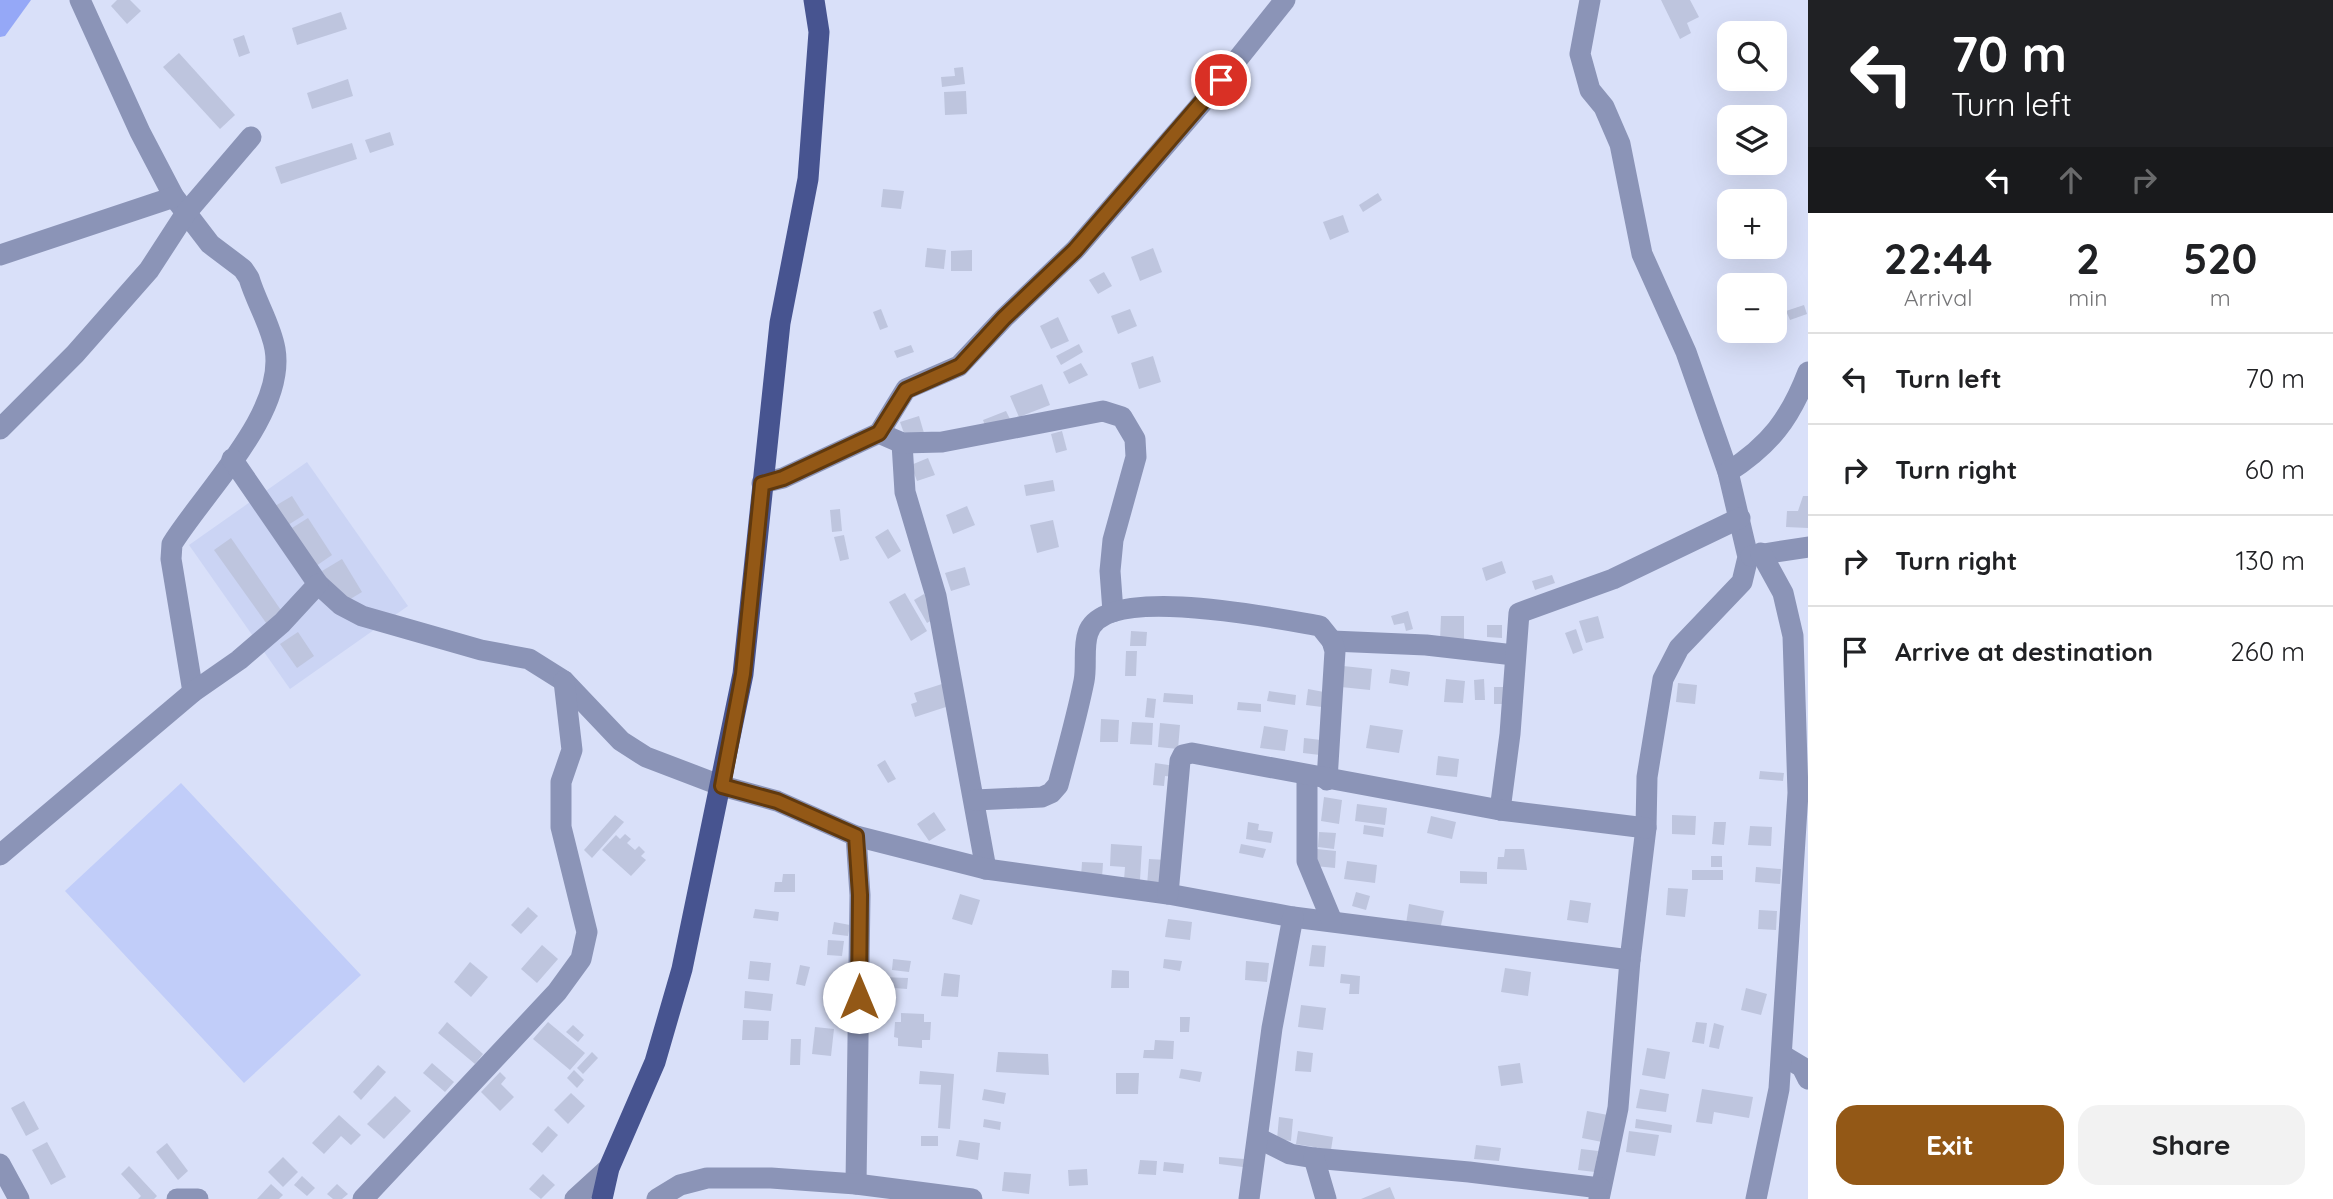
<!DOCTYPE html>
<meta charset="utf-8">
<style>
:root{--surface:#fff;--page:#f2f2f2;--text:#202124;--muted:#757577;--line:#e0e0e0;--accent:#935816}
body{margin:0;font-family:Quicksand,sans-serif;background:var(--page);color:var(--text);height:100vh;display:flex;flex-direction:column;font-size:26px;white-space:nowrap}
*{box-sizing:border-box;margin:0}
p{font-size:23px;color:var(--muted)}
.icon{flex:none;width:38px;height:38px;fill:none;stroke:currentColor;stroke-width:2;stroke-linecap:round;stroke-linejoin:round}
.map{position:relative;flex:1;overflow:hidden}
.sheet{display:flex;flex-direction:column;background:var(--surface);width:525px}
.sheet>*{flex:none}
.banner{background:#202124;color:#fff;overflow:hidden}
.controls{position:absolute;left:1717px;top:21px;display:grid;gap:14px}
.controls a{display:grid;place-items:center;width:70px;height:70px;border-radius:14px;background:var(--surface);box-shadow:0 7px 28px #0002;font-size:35px}
.pin{position:absolute;display:grid;place-items:center;width:60px;height:60px;color:#fff;margin:-30px;border:4px solid #fff;border-radius:50%;box-shadow:0 2px 7px #0007}
.me{position:absolute;width:77px;margin:-38px;rotate:0deg;stroke-linejoin:round;filter:drop-shadow(0 0 5px #0008)}
.turn{display:flex;align-items:center;gap:24px;height:147px;padding:0 28px;font-size:32px}
.turn .icon{width:91px;height:91px;stroke-width:2.5}
.turn b{display:block;font-size:49px;line-height:60px}
.lanes{display:flex;align-items:center;height:66px;padding:0 28px;background:#0003;justify-content:center;gap:35px;direction:ltr}
.lanes .off{opacity:.35}
.eta{display:flex;justify-content:space-evenly;align-items:center;height:119px;text-align:center}
.eta b{font-size:42px;font-weight:700;line-height:49px}
.action{display:flex;gap:14px;margin-top:auto;padding:14px 28px}
.action a{flex:1;height:80px;border-radius:21px;background:var(--accent);color:#fff;font-size:28px;font-weight:700;line-height:80px;text-align:center}
.action a+a{background:var(--page);color:var(--text)}
ul{padding:0;list-style:none}
li{display:flex;align-items:center;gap:21px;height:91px;padding:0 28px;border-top:2px solid var(--line)}
li div{flex:1}
li b{display:block;font-size:26px}
li em{font-style:normal}
main{display:flex;flex:1;min-height:0}
.map>svg:first-child{display:block}
.built{fill:#cbd4f4}
.green{fill:#c1cdf9}
.forest{fill:#95a8f7}
.building{fill:#bec5de}
.lines{fill:none;stroke-linecap:round;stroke-linejoin:round}
.minor{stroke:#8b94b7;stroke-width:21}
.major{stroke:#475490;stroke-width:21}
.route-casing{stroke:#60390e;stroke-width:18}
.route{stroke:#935816;stroke-width:12}
</style>
<main>
<div class="map">
<svg width="1808" height="1199" viewBox="0 0 1808 1199">
<rect width="100%" height="100%" fill="#d9e0f9"/>
<path class="built" d="M307,462L408,606L290,689L189,545Z"/>
<path class="green" d="M181,783L361,975L244,1083L65,891Z"/>
<path class="forest" d="M0,0H31L5,36L0,37Z"/>
<g class="building">
<path d="M117,0H130L141,11L127,24L111,6Z"/>
<path d="M1661,0H1690L1699,17L1687,23L1691,33L1680,39Z"/>
<path d="M341,12L347,29L297,45L292,28Z"/>
<path d="M244,35L250,53L239,57L233,39Z"/>
<path d="M179,53L235,115L220,129L163,67Z"/>
<path d="M963,67L965,84L942,87L941,77L955,76L954,68Z"/>
<path d="M348,79L353,96L312,109L307,93Z"/>
<path d="M966,91L967,114L945,115L944,92Z"/>
<path d="M390,132L394,145L370,153L365,140Z"/>
<path d="M352,143L357,159L281,184L275,167Z"/>
<path d="M883,189L904,191L901,209L881,207Z"/>
<path d="M1378,193L1382,200L1363,212L1359,205Z"/>
<path d="M1343,215L1349,232L1330,240L1323,222Z"/>
<path d="M927,248L946,250L944,269L925,267Z"/>
<path d="M1153,248L1162,272L1140,281L1131,257Z"/>
<path d="M972,250V271H951V251Z"/>
<path d="M1104,272L1112,286L1098,294L1089,280Z"/>
<path d="M1804,305L1807,314L1790,320L1786,311Z"/>
<path d="M881,309L888,327L880,330L873,312Z"/>
<path d="M1130,309L1137,326L1118,334L1111,316Z"/>
<path d="M1058,317L1069,341L1051,349L1040,326Z"/>
<path d="M1079,344L1083,352L1061,365L1056,356Z"/>
<path d="M911,345L914,352L897,358L894,351Z"/>
<path d="M1153,356L1161,382L1139,389L1131,363Z"/>
<path d="M1081,363L1088,375L1069,384L1063,372Z"/>
<path d="M1042,384L1050,405L1019,417L1010,396Z"/>
<path d="M1006,411L1011,421L987,431L983,420Z"/>
<path d="M919,416L924,433L906,439L900,422Z"/>
<path d="M1062,431L1067,450L1056,453L1051,434Z"/>
<path d="M928,458L935,475L917,481L911,465Z"/>
<path d="M1053,480L1055,491L1026,496L1024,485Z"/>
<path d="M292,496L304,515L288,525L275,506Z"/>
<path d="M1803,496H1808V528L1786,527L1787,511H1798Z"/>
<path d="M967,506L975,525L953,534L946,515Z"/>
<path d="M840,509L842,531L832,532L830,510Z"/>
<path d="M308,518L332,555L316,566L292,528Z"/>
<path d="M1053,520L1059,547L1037,553L1030,525Z"/>
<path d="M888,529L901,551L888,559L875,537Z"/>
<path d="M844,535L849,559L840,561L834,537Z"/>
<path d="M231,538L285,616L269,627L214,550Z"/>
<path d="M342,559L362,592L342,604L322,571Z"/>
<path d="M1502,561L1506,573L1486,581L1482,568Z"/>
<path d="M965,567L970,585L951,591L945,573Z"/>
<path d="M1552,575L1555,583L1535,590L1532,581Z"/>
<path d="M905,593L927,631L911,641L889,602Z"/>
<path d="M924,594L938,617L927,623L914,600Z"/>
<path d="M1408,611L1413,629L1406,631L1404,623L1394,625L1391,616Z"/>
<path d="M1441,616H1464V640H1440Z"/>
<path d="M1598,616L1604,638L1586,643L1579,621Z"/>
<path d="M1487,625H1502V638L1487,637Z"/>
<path d="M1576,629L1583,650L1573,654L1565,633Z"/>
<path d="M1131,631L1147,632L1146,646H1130Z"/>
<path d="M298,632L314,656L297,668L280,644Z"/>
<path d="M1126,651H1137L1136,676H1125Z"/>
<path d="M1343,666L1372,669L1370,690L1341,687Z"/>
<path d="M1391,669L1410,672L1408,686L1389,683Z"/>
<path d="M1446,679L1465,681L1463,703L1444,702Z"/>
<path d="M1484,679L1485,700H1475L1474,680Z"/>
<path d="M1678,683L1697,685L1695,704L1676,702Z"/>
<path d="M942,684L949,706L915,717L911,704L917,702L914,693Z"/>
<rect x="1494" y="687" width="9" height="17"/>
<path d="M1308,689L1324,692L1322,707L1306,705Z"/>
<path d="M1269,691L1296,695L1295,705L1267,701Z"/>
<path d="M1164,693L1193,695V704L1163,702Z"/>
<path d="M1147,698L1156,699L1154,718L1145,717Z"/>
<path d="M1238,702L1261,704V712L1237,710Z"/>
<path d="M1101,719L1119,720L1118,742H1100Z"/>
<path d="M1132,722L1153,723L1152,745L1130,744Z"/>
<path d="M1160,723L1180,725L1178,749L1158,747Z"/>
<path d="M1370,725L1403,730L1399,753L1366,748Z"/>
<path d="M1264,726L1288,730L1285,751L1260,748Z"/>
<path d="M1304,738L1321,740L1320,755L1303,753Z"/>
<path d="M1438,756L1459,759L1457,777L1436,775Z"/>
<path d="M885,760L896,779L888,783L877,765Z"/>
<path d="M1155,763L1175,766L1174,777L1165,776L1164,786L1153,785Z"/>
<path d="M1760,771L1784,773L1783,781L1759,779Z"/>
<path d="M1324,797L1342,800L1339,824L1321,821Z"/>
<path d="M1357,804L1387,808L1385,825L1355,821Z"/>
<path d="M934,812L946,830L929,841L917,824Z"/>
<path d="M615,815L624,822L592,858L584,850Z"/>
<path d="M1672,815L1696,816L1695,835L1672,834Z"/>
<path d="M1431,816L1456,822L1452,839L1427,833Z"/>
<path d="M1248,822L1259,824L1258,830L1273,832L1271,843L1246,839Z"/>
<path d="M1714,822H1726L1724,845L1712,844Z"/>
<path d="M1364,825L1384,828L1383,837L1363,834Z"/>
<path d="M1750,826L1772,827L1771,846L1748,845Z"/>
<path d="M1319,832L1336,833L1334,849L1318,847Z"/>
<path d="M625,834L631,839L627,843L635,850L639,846L645,852L641,856L646,860L631,876L602,850L616,835L620,839Z"/>
<path d="M1111,844L1142,846L1140,880H1124L1125,867L1110,866Z"/>
<path d="M1241,844L1266,849L1263,858L1239,853Z"/>
<path d="M1317,849L1336,851L1335,868L1315,866Z"/>
<path d="M1505,849H1524L1527,870L1497,869L1498,857H1504Z"/>
<rect x="1711" y="856" width="11" height="11"/>
<path d="M1149,859L1167,860L1166,887L1147,886Z"/>
<path d="M1347,861L1377,865L1375,883L1344,879Z"/>
<path d="M1082,862L1103,863L1102,878L1081,877Z"/>
<path d="M1756,867L1781,869L1780,884L1755,882Z"/>
<rect x="1692" y="870" width="31" height="10"/>
<path d="M1460,871L1487,872V884L1460,883Z"/>
<path d="M783,874H795V892H774L775,882H782Z"/>
<path d="M1668,888L1688,889L1685,917L1666,915Z"/>
<path d="M1356,892L1370,896L1366,910L1352,906Z"/>
<path d="M960,894L980,900L972,925L952,919Z"/>
<path d="M1570,900L1591,903L1588,923L1567,920Z"/>
<path d="M1409,904L1444,911L1440,930L1406,924Z"/>
<path d="M528,907L538,916L521,934L511,925Z"/>
<path d="M755,909L779,912L778,921L753,918Z"/>
<path d="M1759,910L1777,911L1776,930L1758,929Z"/>
<path d="M1168,919L1192,922L1190,940L1165,937Z"/>
<path d="M834,922L850,925L848,936L832,934Z"/>
<path d="M828,940L844,941L842,956L827,955Z"/>
<path d="M542,945L558,959L537,983L521,969Z"/>
<path d="M1312,945L1326,946L1324,967L1309,966Z"/>
<path d="M893,959L911,961L909,972L892,970Z"/>
<path d="M1164,959L1182,961L1180,971L1163,968Z"/>
<path d="M750,961L771,963L769,981L748,979Z"/>
<path d="M1246,961L1269,963L1267,982L1245,980Z"/>
<path d="M470,962L488,977L471,997L454,982Z"/>
<path d="M800,965L810,967L805,986L796,984Z"/>
<path d="M1505,968L1531,972L1528,996L1501,992Z"/>
<path d="M1112,970L1129,971V988H1111Z"/>
<path d="M944,973L960,975L958,997L941,996Z"/>
<path d="M1341,974L1360,976L1359,994H1349L1350,984L1340,983Z"/>
<path d="M882,977L908,978L907,989L881,987Z"/>
<path d="M1746,988L1767,994L1761,1015L1741,1010Z"/>
<path d="M745,991L773,994L771,1011L744,1008Z"/>
<path d="M1301,1005L1326,1008L1323,1030L1298,1027Z"/>
<path d="M901,1013L924,1014V1022H931L930,1040H922V1048L898,1046V1038L894,1037L895,1022H901Z"/>
<path d="M1180,1017H1190L1189,1032H1180Z"/>
<path d="M743,1020L769,1021L768,1040H742Z"/>
<path d="M447,1022L483,1054L475,1064L438,1033Z"/>
<path d="M548,1022L585,1053L570,1070L533,1039Z"/>
<path d="M1696,1022L1707,1023L1704,1044L1692,1042Z"/>
<path d="M1714,1023L1724,1026L1719,1049L1709,1047Z"/>
<path d="M573,1025L584,1035L578,1042L566,1032Z"/>
<path d="M815,1027L834,1029L831,1056L812,1054Z"/>
<path d="M791,1039H801L800,1065H790Z"/>
<path d="M1155,1040L1174,1041L1173,1059L1143,1058L1144,1050H1154Z"/>
<path d="M1647,1048L1670,1052L1665,1079L1642,1075Z"/>
<path d="M1297,1051L1313,1053L1311,1072L1295,1071Z"/>
<path d="M592,1052L598,1058L583,1074L577,1068Z"/>
<path d="M998,1052L1048,1054L1049,1075L996,1072Z"/>
<path d="M432,1063L454,1082L445,1092L423,1073Z"/>
<path d="M1520,1063L1523,1083L1501,1086L1498,1066Z"/>
<path d="M378,1065L386,1072L361,1100L353,1092Z"/>
<path d="M1181,1069L1202,1072L1200,1082L1179,1078Z"/>
<path d="M574,1070L584,1080L577,1088L567,1078Z"/>
<path d="M920,1071L954,1074L950,1129L938,1128L941,1085L919,1084Z"/>
<path d="M500,1072L506,1078L501,1084L514,1097L500,1111L481,1092Z"/>
<path d="M1116,1073H1139L1138,1094H1116Z"/>
<path d="M984,1089L1006,1093L1004,1104L982,1100Z"/>
<path d="M1640,1089L1669,1094L1666,1112L1636,1108Z"/>
<path d="M1702,1089L1753,1097L1749,1118L1714,1112L1712,1124L1696,1122Z"/>
<path d="M571,1093L585,1106L568,1124L554,1110Z"/>
<path d="M395,1096L411,1111L384,1139L367,1124Z"/>
<path d="M24,1101L39,1129L26,1136L11,1108Z"/>
<path d="M1587,1111L1608,1115L1602,1142L1582,1138Z"/>
<path d="M339,1115L361,1135L351,1145L341,1136L324,1154L312,1143Z"/>
<path d="M1279,1117L1293,1119L1291,1141L1277,1139Z"/>
<path d="M984,1119L1001,1122L1000,1130L983,1127Z"/>
<path d="M1636,1119L1672,1125L1671,1133L1635,1128Z"/>
<path d="M548,1126L558,1135L542,1153L532,1144Z"/>
<path d="M1298,1131L1333,1137L1331,1150L1296,1144Z"/>
<path d="M1629,1131L1659,1135L1655,1156L1626,1152Z"/>
<rect x="921" y="1136" width="17" height="10"/>
<path d="M959,1140L980,1143L978,1160L956,1156Z"/>
<path d="M47,1142L66,1177L51,1185L32,1150Z"/>
<path d="M167,1143L188,1171L178,1180L156,1152Z"/>
<path d="M1476,1145L1501,1148L1499,1161L1474,1159Z"/>
<path d="M1581,1149L1598,1151L1595,1172L1578,1170Z"/>
<path d="M283,1157L298,1172L283,1187L268,1172Z"/>
<path d="M1219,1157L1244,1159L1243,1167L1219,1164Z"/>
<path d="M1140,1160L1157,1161L1156,1175L1138,1174Z"/>
<path d="M1164,1162L1184,1164L1183,1173L1163,1171Z"/>
<path d="M129,1166L157,1196L154,1199H138L141,1196L121,1174Z"/>
<path d="M1087,1169L1088,1185L1069,1186L1068,1170Z"/>
<path d="M1004,1172L1031,1174L1029,1194L1002,1191Z"/>
<path d="M543,1174L555,1185L541,1199L529,1189Z"/>
<path d="M302,1176L315,1188L307,1196L294,1185Z"/>
<path d="M271,1184L283,1195L279,1199H257Z"/>
<path d="M337,1184L348,1194L342,1199H333L327,1194Z"/>
<path d="M1390,1187L1395,1199H1361Z"/>
</g>
<g class="lines">
<g class="minor">
<path d="M80,0L140,132L174,197L210,244L243,269L249,278C256,302 271,325 275,349C286,413 205,491 172,544L171,559L193,692"/>
<path d="M1590,0L1580,54L1590,90L1604,107L1620,144L1642,254L1686,352L1728,472L1748,557L1742,582L1679,648L1663,679L1647,777L1646,828L1630,960L1618,1108L1599,1199"/>
<path d="M0,255L174,197"/>
<path d="M0,429L75,354L149,270L186,213L251,137"/>
<path d="M879,433L906,389L959,366L1004,318L1075,250L1209,95L1285,0"/>
<path d="M902,443L905,492L936,596L986,869"/>
<path d="M232,459L318,584L341,605L362,616L481,650L529,659L564,681L621,741L646,757L722,786L777,801L856,836L986,869L1168,894L1293,917L1630,960"/>
<path d="M1728,472C1770,445 1790,419 1808,372"/>
<path d="M762,483L783,478L879,433L902,443L942,442L1103,411L1122,417L1135,439L1136,457L1113,540L1110,571L1113,612"/>
<path d="M1751,556L1808,547"/>
<path d="M1332,641L1426,645L1514,655"/>
<path d="M1307,775V861L1332,921"/>
<path d="M975,800L1042,797L1051,793L1058,785C1067,751 1077,716 1084,681C1087,666 1083,647 1088,633C1104,582 1279,619 1320,626L1332,641L1335,651L1327,780"/>
<path d="M1500,810L1510,734L1519,613L1613,579L1740,518"/>
<path d="M856,836L860,895L856,1184"/>
<path d="M0,855L193,692L239,660L282,623L318,584"/>
<path d="M1168,894L1180,761L1183,755L1192,753L1500,810L1646,828"/>
<path d="M1782,1055L1802,1067L1808,1079"/>
<path d="M1258,1138L1290,1154L1314,1158L1469,1172L1600,1188"/>
<path d="M1314,1158L1326,1199"/>
<path d="M0,1164L19,1199"/>
<path d="M177,1199H198"/>
<path d="M363,1199L557,992L581,959L587,932L561,827V782L572,750L564,681"/>
<path d="M575,1199L609,1168"/>
<path d="M657,1199L680,1185L707,1178H771L856,1184L972,1199"/>
<path d="M1249,1199L1272,1028L1293,917"/>
<path d="M1756,1199L1779,1089L1798,793L1793,636L1783,593L1761,553"/>
</g>
<path class="major" d="M602,1199L609,1168L655,1062L682,969L743,674L780,323L808,179L819,32L814,0"/>
</g>
<g class="lines">
<g class="route-casing">
<path id="route" d="M859,997L860,895L856,836L777,801L722,786L743,674L762,484L783,478L879,433L906,390L960,366L1004,318L1075,250L1221,80"/>
</g>
<use href="#route" class="route"/>
</g>
</svg>
<div class="controls">
<a><svg class="icon" aria-label="search" viewBox="0 0 24 24"><circle cx="10" cy="10" r="6"/><path d="M15 15l6 6"/></svg></a>
<a><svg class="icon" aria-label="layers" viewBox="0 0 24 24"><path d="M12 4l9 5-9 5-9-5zM3 14l9 5 9-5"/></svg></a>
<a>+</a>
<a>−</a>
</div>
<div class="pin" style="left:1221px;top:80px;background:#d93025"><svg class="icon" aria-label="arrive" viewBox="0 0 24 24"><path d="M6 21V4h12l-3 4 3 4H6"/></svg></div>
<svg class="me" style="left:859px;top:997px" viewBox="-20 -20 40 40"><circle r="19" fill="#fff"/><path d="M0-13L10 11 0 6-10 11z" fill="#935816"/></svg>
</div>
<section class="sheet">
<div class="banner">
<div class="turn"><svg class="icon" aria-label="left" viewBox="0 0 24 24"><path d="M17 20v-9H6M10 6l-5 5 5 5"/></svg><div><b>70 m</b>Turn left</div></div>
<div class="lanes"><svg class="icon" aria-label="left" viewBox="0 0 24 24"><path d="M17 20v-9H6M10 6l-5 5 5 5"/></svg><svg class="icon off" aria-label="ahead" viewBox="0 0 24 24"><path d="M12 20V5M6 11l6-6 6 6"/></svg><svg class="icon off" aria-label="right" viewBox="0 0 24 24"><path d="M7 20v-9h11M14 6l5 5-5 5"/></svg></div>
</div>
<div class="eta">
<div><b>22:44</b><p>Arrival</p></div>
<div><b>2</b><p>min</p></div>
<div><b>520</b><p>m</p></div>
</div>
<ul>
<li><svg class="icon" aria-label="left" viewBox="0 0 24 24"><path d="M17 20v-9H6M10 6l-5 5 5 5"/></svg><div><b>Turn left</b></div><em>70 m</em></li>
<li><svg class="icon" aria-label="right" viewBox="0 0 24 24"><path d="M7 20v-9h11M14 6l5 5-5 5"/></svg><div><b>Turn right</b></div><em>60 m</em></li>
<li><svg class="icon" aria-label="right" viewBox="0 0 24 24"><path d="M7 20v-9h11M14 6l5 5-5 5"/></svg><div><b>Turn right</b></div><em>130 m</em></li>
<li><svg class="icon" aria-label="arrive" viewBox="0 0 24 24"><path d="M6 21V4h12l-3 4 3 4H6"/></svg><div><b>Arrive at destination</b></div><em>260 m</em></li>
</ul>
<div class="action"><a>Exit</a><a>Share</a></div>
</section>
</main>
